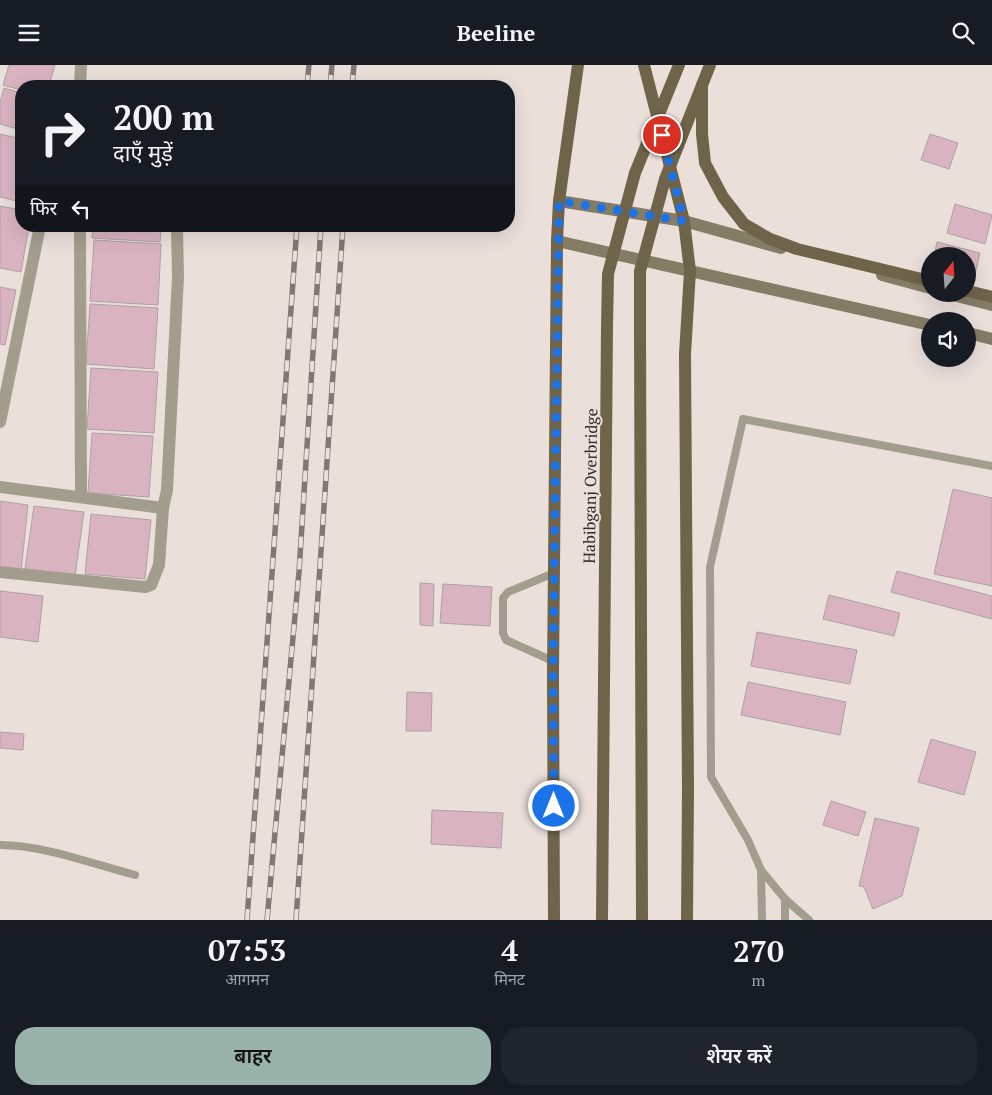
<!DOCTYPE html>
<html lang="hi">
<meta charset="utf-8">
<style>
:root{--surface:#171b24;--page:#20242c;--text:#f1f3f6;--muted:#9ea1a6;--accent:#9ab3aa}
body{margin:0;font-family:"PT Serif","Noto Sans Devanagari",serif;background:var(--page);color:var(--text);height:100vh;display:flex;flex-direction:column;font-size:19px;white-space:nowrap}
*{box-sizing:border-box;margin:0}
p{font-size:16px;color:var(--muted)}
.icon{flex:none;width:28px;height:28px;fill:none;stroke:currentColor;stroke-width:2;stroke-linecap:round;stroke-linejoin:round}
.map{position:relative;height:855px;overflow:hidden}
.details{display:flex;flex-direction:column;background:var(--surface);flex:1}
.details>*{flex:none}
.guide{position:absolute;left:15px;top:15px;width:500px;height:152px;border-radius:20px;box-shadow:0 5px 20px #0002;background:#171b24;color:var(--text);overflow:hidden}
.needle{width:32px;rotate:17deg}
.tools{position:absolute;left:921px;top:182px;display:grid;gap:10px}
.tools a{display:grid;place-items:center;width:55px;height:55px;border-radius:50%;background:var(--surface);box-shadow:0 5px 20px #0002;font-size:25px}
.pin{position:absolute;display:grid;place-items:center;width:42px;height:42px;color:#fff;margin:-21px;border:2px solid #fff;border-radius:50%;box-shadow:0 1px 5px #0007}
.me{position:absolute;width:55px;margin:-28px;rotate:0deg;stroke-linejoin:round;filter:drop-shadow(0 0 4px #0008)}
.turn{display:flex;align-items:center;gap:18px;height:105px;padding:0 15px;font-size:22px}
.turn .icon{width:65px;height:65px;stroke-width:2.5}
.turn b{display:block;font-size:35px;line-height:42px}
.then{display:flex;align-items:center;height:48px;padding:0 15px;background:#0003;gap:10px;font-size:19px}
.eta{display:flex;justify-content:space-evenly;align-items:center;height:85px;text-align:center}
.eta b{font-size:30px;font-weight:600;line-height:35px}
.primary-button{display:flex;gap:10px;margin-top:auto;padding:10px 15px}
.primary-button a{flex:1;height:58px;border-radius:20px;background:var(--accent);color:#111;font-size:20px;font-weight:600;line-height:58px;text-align:center}
.primary-button a+a{background:var(--page);color:var(--text)}
header{display:flex;justify-content:space-between;align-items:center;height:65px;padding:0 15px;background:var(--surface);font-size:22px;font-weight:600}
.map>svg:first-child{display:block}
.building{fill:#dab3c1;stroke:#ada1a5}
.lines{fill:none;stroke-linecap:round;stroke-linejoin:round}
.service{stroke:#a39d8e;stroke-width:8}
.minor{stroke:#a39d8e;stroke-width:12}
.secondary{stroke:#857c66;stroke-width:12}
.primary{stroke:#6f644a;stroke-width:12}
.rail-casing{stroke:#807875;stroke-width:5.5}
.rail{stroke:#ebdfda;stroke-width:4;stroke-dasharray:11;stroke-linecap:butt}
.primary-bridge{stroke:#6f644a;stroke-width:12}
.route{stroke:#1a73e8;stroke-width:9;stroke-dasharray:0 16.2}
.labels{text-anchor:middle;dominant-baseline:central;stroke-width:4;stroke-linejoin:round;paint-order:stroke}
.street-label{font-size:16px;fill:#302b29;stroke:#ebdfda}
</style>
<header><svg class="icon" aria-label="menu" viewBox="0 0 24 24"><path d="M4 6h16M4 12h16M4 18h16"/></svg>Beeline<svg class="icon" aria-label="search" viewBox="0 0 24 24"><circle cx="10" cy="10" r="6"/><path d="M15 15l6 6"/></svg></header>
<div class="map">
<svg width="992" height="855" viewBox="0 0 992 855">
<rect width="100%" height="100%" fill="#ebdfda"/>
<g class="building">
<path d="M9,0H55L49,21H21V25L3,20Z"/>
<path d="M4,23L21,28V65L0,59V37Z"/>
<path d="M0,69L21,74V137L0,132Z"/>
<path d="M930,69L958,78L949,104L921,95Z"/>
<path d="M955,139L992,150L985,179L947,168Z"/>
<path d="M0,141L21,145V161H29L21,207L0,203Z"/>
<path d="M93,161H161L160,177L92,173Z"/>
<path d="M94,175L161,179L158,240L90,236Z"/>
<path d="M937,177L980,188L973,218L968,217V191H934Z"/>
<path d="M0,222L16,225L5,280L0,279Z"/>
<path d="M90,239L158,243L154,304L86,299Z"/>
<path d="M91,303L158,307L154,368L87,364Z"/>
<path d="M92,368L153,371L149,432L88,428Z"/>
<path d="M953,424L992,433V521L934,509Z"/>
<path d="M0,436L28,440L21,506L0,504Z"/>
<path d="M34,441L84,447L75,511L25,504Z"/>
<path d="M91,449L151,455L145,514L85,509Z"/>
<path d="M897,506L992,531V554L891,527Z"/>
<path d="M420,518L434,519L433,561L420,560Z"/>
<path d="M443,519L492,522L490,561L440,558Z"/>
<path d="M0,526L43,531L38,577L0,572Z"/>
<path d="M829,530L900,548L894,571L823,554Z"/>
<path d="M757,567L857,585L850,619L751,601Z"/>
<path d="M748,617L846,637L840,670L741,650Z"/>
<path d="M407,627L432,628L431,666H406Z"/>
<path d="M0,667L24,669L23,685L0,683Z"/>
<path d="M931,674L976,687L964,730L918,717Z"/>
<path d="M831,736L866,747L858,771L823,760Z"/>
<path d="M432,745L503,748L501,783L431,779Z"/>
<path d="M875,753L919,763L902,831L873,844L864,822L859,821Z"/>
</g>
<g class="lines">
<g class="service">
<path d="M553,596L506,575L503,568V533L508,527L554,508"/>
<path d="M0,780C43,780 93,799 135,810"/>
<path d="M761,805L762,855"/>
<path d="M785,834V855"/>
<path d="M809,855L785,834L761,805L748,775L711,712L710,502L743,354L992,401"/>
</g>
<g class="minor">
<path d="M80,21L81,0"/>
<path d="M80,161L81,432"/>
<path d="M0,357L40,161"/>
<path d="M0,422L163,443L167,425L178,212L177,161"/>
<path d="M0,507L145,522L151,520L159,500L163,443"/>
</g>
<g class="secondary">
<path d="M559,136L684,156L781,183"/>
<path d="M557,176L930,260"/>
<path d="M882,210L930,223"/>
<path d="M949,229L992,240"/>
<path d="M968,268L992,274"/>
</g>
<g class="primary">
<path d="M644,0L684,156L690,206L685,289L688,723L687,855"/>
<path d="M702,20V69L705,98L723,132L744,159L770,174L797,184L930,216"/>
<path d="M968,226L992,232"/>
<path d="M640,266L642,855"/>
<path d="M554,855L553,609L557,176L559,136L578,0"/>
<path d="M602,855L607,262"/>
</g>
<g class="rail-casing">
<g id="rail">
<path d="M307,21L309,0"/>
<path d="M330,21L332,0"/>
<path d="M352,21L354,0"/>
<path d="M247,855L297,161"/>
<path d="M267,855L299,507L321,161"/>
<path d="M296,855L343,161"/>
</g>
</g>
<use href="#rail" class="rail"/>
<g class="primary-bridge">
<path d="M607,262L608,209L635,108L679,0"/>
<path d="M640,266V206L665,114L710,0"/>
</g>
</g>
<g class="lines">
<path class="route" d="M554,741L553,609L559,136L684,156L662,70"/>
</g>
<g class="labels">
<g class="street-label">
<text transform="translate(590 421) rotate(-89)">Habibganj Overbridge</text>
</g>
</g>
</svg>
<div class="tools">
<a><svg class="needle" viewBox="-14 -14 28 28"><path d="M0-13l5 13h-10z" fill="#e53935"/><path d="M0 13l5-13h-10z" fill="#9ea1a6"/></svg></a>
<a><svg class="icon" aria-label="sound" viewBox="0 0 24 24"><path d="M4 9h4l5-4v14l-5-4H4zM17 9q2 3 0 6"/></svg></a>
</div>
<div class="pin" style="left:662px;top:70px;background:#d93025"><svg class="icon" aria-label="arrive" viewBox="0 0 24 24"><path d="M6 21V4h12l-3 4 3 4H6"/></svg></div>
<svg class="me" style="left:554px;top:741px" viewBox="-20 -20 40 40"><circle r="17" fill="#1a73e8" stroke="#fff" stroke-width="3"/><path d="M0-11L8 9 0 5-8 9z" fill="#fff"/></svg>
<div class="guide">
<div class="turn"><svg class="icon" aria-label="right" viewBox="0 0 24 24"><path d="M7 20v-9h11M14 6l5 5-5 5"/></svg><div><b>200 m</b>दाएँ मुड़ें</div></div>
<div class="then">फिर<svg class="icon" aria-label="left" viewBox="0 0 24 24"><path d="M17 20v-9H6M10 6l-5 5 5 5"/></svg></div>
</div>
</div>
<section class="details">
<div class="eta">
<div><b>07:53</b><p>आगमन</p></div>
<div><b>4</b><p>मिनट</p></div>
<div><b>270</b><p>m</p></div>
</div>
<div class="primary-button"><a>बाहर</a><a>शेयर करें</a></div>
</section>
